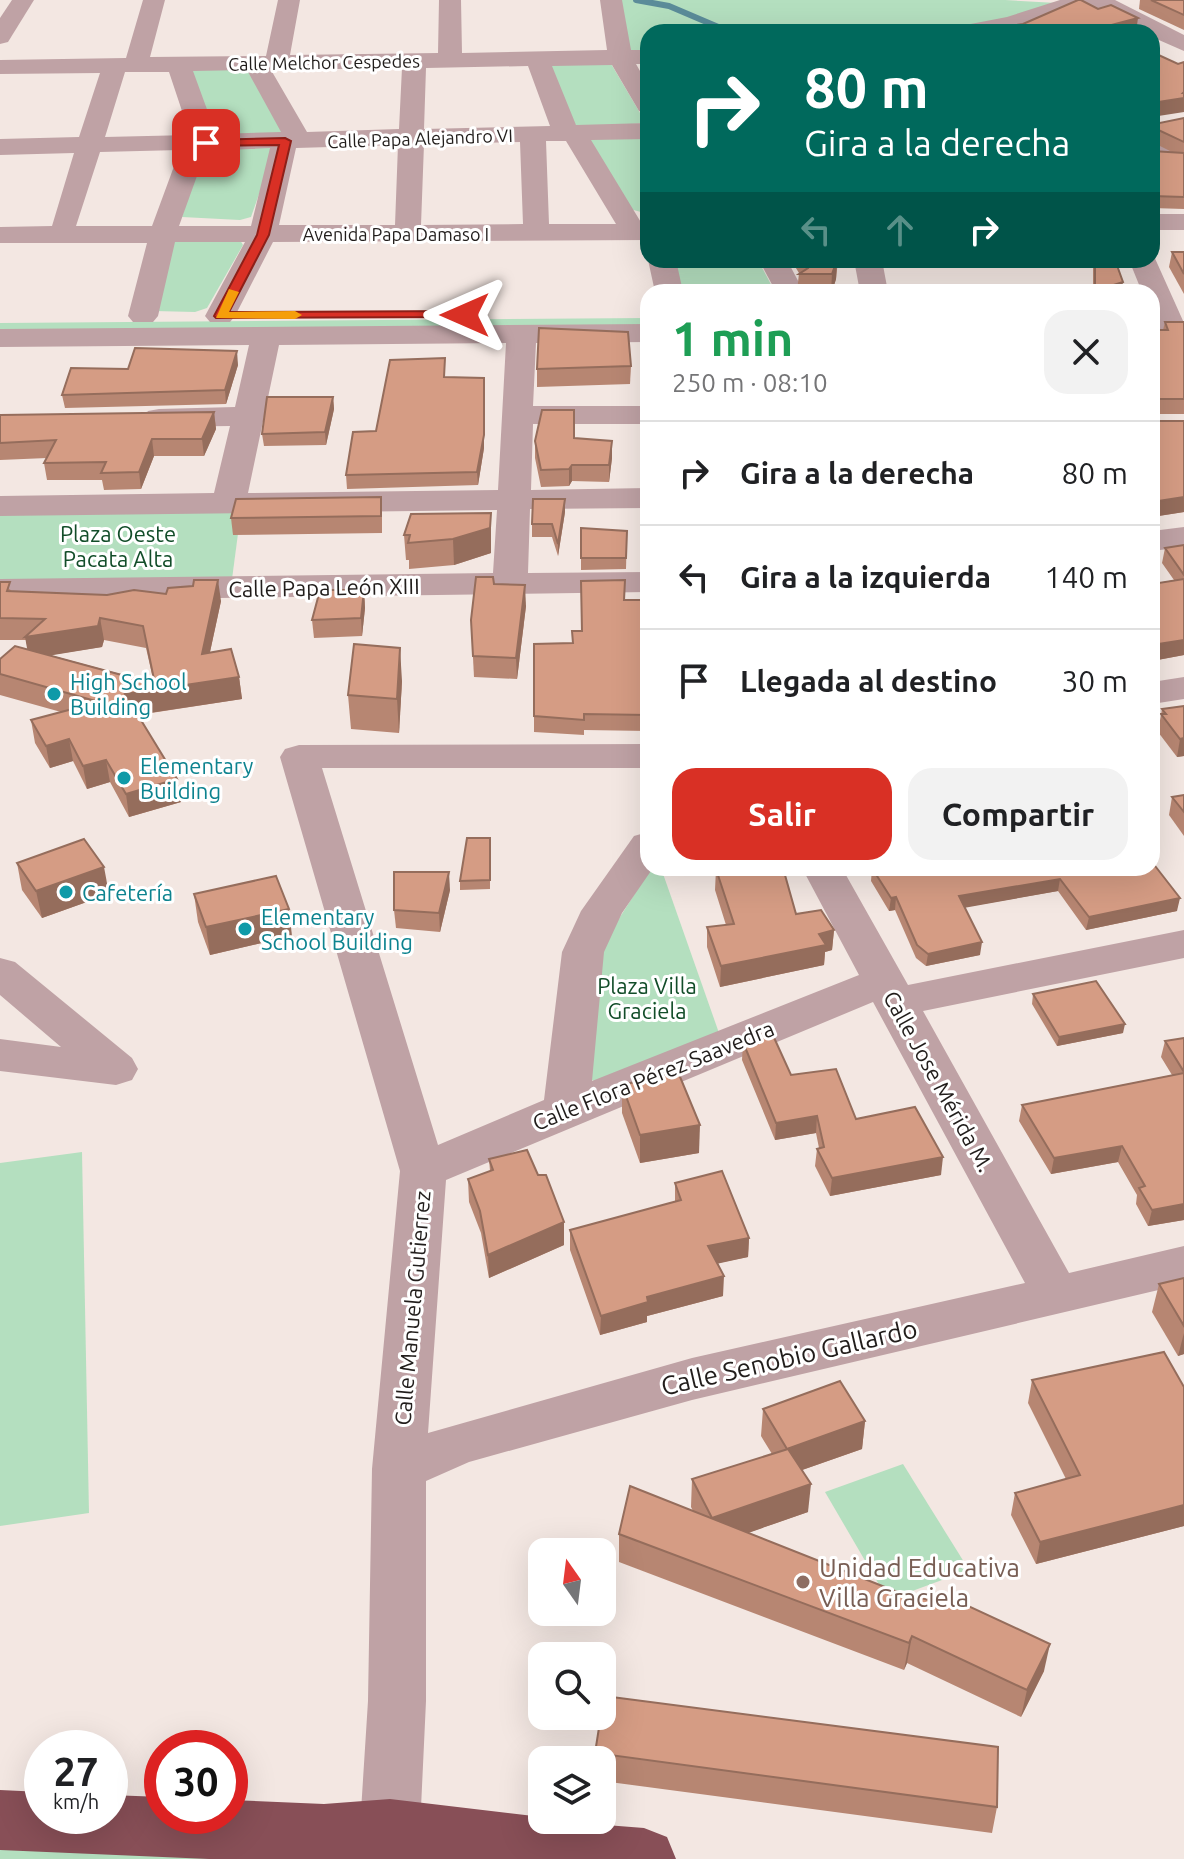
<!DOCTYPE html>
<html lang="es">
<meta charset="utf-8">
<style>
:root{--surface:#fff;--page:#f2f2f2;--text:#202124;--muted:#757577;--line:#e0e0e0;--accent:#d93025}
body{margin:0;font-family:Ubuntu,sans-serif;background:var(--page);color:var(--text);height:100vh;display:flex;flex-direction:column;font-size:30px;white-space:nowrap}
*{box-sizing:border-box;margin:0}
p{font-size:26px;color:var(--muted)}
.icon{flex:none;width:44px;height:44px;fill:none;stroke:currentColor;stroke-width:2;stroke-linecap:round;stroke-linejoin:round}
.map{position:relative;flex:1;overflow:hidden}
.panel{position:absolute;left:640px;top:284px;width:520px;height:592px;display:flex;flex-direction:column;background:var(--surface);border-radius:24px;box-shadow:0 8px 32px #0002}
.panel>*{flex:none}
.guide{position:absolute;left:640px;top:24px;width:520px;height:244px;border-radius:24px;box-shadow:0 8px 32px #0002;background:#00695c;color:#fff;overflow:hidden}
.needle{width:52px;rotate:346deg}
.fabs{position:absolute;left:528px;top:1538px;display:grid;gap:16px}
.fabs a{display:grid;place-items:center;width:88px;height:88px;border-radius:16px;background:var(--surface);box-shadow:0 8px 32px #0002;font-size:40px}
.speed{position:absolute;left:24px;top:1730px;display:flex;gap:16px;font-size:40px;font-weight:700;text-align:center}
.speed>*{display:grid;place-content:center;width:104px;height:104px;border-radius:50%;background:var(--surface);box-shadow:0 8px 32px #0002;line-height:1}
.speed small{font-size:20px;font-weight:400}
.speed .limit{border:12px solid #d22;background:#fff;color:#111}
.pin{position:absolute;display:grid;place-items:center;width:68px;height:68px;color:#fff;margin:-34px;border-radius:16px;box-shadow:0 4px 12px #0006}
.me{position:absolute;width:88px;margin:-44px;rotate:270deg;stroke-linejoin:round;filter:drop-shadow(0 0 6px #0008)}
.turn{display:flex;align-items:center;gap:28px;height:168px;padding:0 32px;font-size:36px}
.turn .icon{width:104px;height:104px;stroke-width:2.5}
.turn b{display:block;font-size:56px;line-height:68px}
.lanes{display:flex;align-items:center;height:76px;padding:0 32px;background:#0003;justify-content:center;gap:40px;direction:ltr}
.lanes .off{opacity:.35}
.round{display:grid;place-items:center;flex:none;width:84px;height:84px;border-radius:24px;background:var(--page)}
.head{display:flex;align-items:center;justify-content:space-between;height:136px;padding:0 32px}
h1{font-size:48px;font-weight:700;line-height:60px;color:#1e9e55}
.action{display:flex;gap:16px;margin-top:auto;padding:16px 32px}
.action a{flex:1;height:92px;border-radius:24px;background:var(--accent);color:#fff;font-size:32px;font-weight:700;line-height:92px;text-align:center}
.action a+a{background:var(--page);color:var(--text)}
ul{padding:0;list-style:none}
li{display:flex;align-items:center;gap:24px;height:104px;padding:0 32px;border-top:2px solid var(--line)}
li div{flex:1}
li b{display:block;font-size:30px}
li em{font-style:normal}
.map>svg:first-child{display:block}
.green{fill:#b4dfbf}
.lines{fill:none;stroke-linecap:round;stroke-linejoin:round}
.stream{stroke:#5b8c99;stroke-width:6}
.minor{fill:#bfa2a5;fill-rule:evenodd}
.highway{fill:#884f57;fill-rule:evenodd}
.wall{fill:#b78672;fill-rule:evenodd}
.shaded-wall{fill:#956d5c}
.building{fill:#d59c84;stroke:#956d5c;stroke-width:2}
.route{fill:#d93025;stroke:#8d1f18;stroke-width:2}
.slow{fill:#f59e0b}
.culture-dot{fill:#0f9aa8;stroke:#fff;stroke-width:3}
.education-dot{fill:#8d6e63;stroke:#fff;stroke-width:3}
.labels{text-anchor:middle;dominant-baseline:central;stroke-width:6;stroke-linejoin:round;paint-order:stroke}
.far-street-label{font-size:18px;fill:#211d1b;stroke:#fff}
.park-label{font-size:22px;fill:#124d29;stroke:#fff}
.street-label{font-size:22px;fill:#211d1b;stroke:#fff}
.culture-label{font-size:22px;fill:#0d838f;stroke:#fff;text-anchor:start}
.near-street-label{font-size:26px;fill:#211d1b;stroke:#fff}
.near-education-label{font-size:26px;fill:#785e54;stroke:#fff;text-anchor:start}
</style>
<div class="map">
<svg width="1184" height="1859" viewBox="0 0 1184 1859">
<rect width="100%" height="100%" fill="#f3e7e2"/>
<g class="green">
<path d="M619,0H1005L1057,3L1005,19L942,32H648V53H628Z"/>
<path d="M544,62H610L646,123L577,128Z"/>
<path d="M246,67L285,134L216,138L191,69Z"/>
<path d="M648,135V214L630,209L588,138Z"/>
<path d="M265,145L275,148L251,217L240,220L182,217L203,150Z"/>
<path d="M240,240L243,245L207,308L195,312L154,311L172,242Z"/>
<path d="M674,260H758L775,292H682Z"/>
<path d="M648,318V327L0,332V323Z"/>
<path d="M241,511L232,579L0,581V513Z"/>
<path d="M651,868H661L719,1033L598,1082L582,1077L593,974L608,936Z"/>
<path d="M82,1152L89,1513L0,1526V1163Z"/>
<path d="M903,1464L969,1570L888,1600L825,1492Z"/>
<path d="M0,1845L285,1859H0Z"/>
</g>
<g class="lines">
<path class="stream" d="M636,0L669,6L730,32"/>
<g class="minor">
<path d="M12,0H34L8,42L0,44V18Z"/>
<path d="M143,0H165L150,57L266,56L278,0H300L290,55L438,53L439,0H461L462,53L607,50L600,0H622L631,50H648V64H636L648,85V114L639,111L612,65L552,66L576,125L648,123V139L591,140L642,224H648V240L273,242L235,316L230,322H210L205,316L245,242H175L158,316L153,322H133L128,316L147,243H0V227L52,226L74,153L0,155V139L79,137L100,73L0,74V60L126,58ZM528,66L550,126L424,129L426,68ZM402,68L399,129L307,132L271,70ZM247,70L281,132L216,134L193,71ZM125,72H169L190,135L105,137ZM546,141H566L616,224H549ZM520,142L523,224L421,225L424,144ZM398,145L395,225H279L296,148ZM270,148L251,226H179L206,151ZM180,150L152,226H76L100,152Z"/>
<path d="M1060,0H1115L1184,35V51L1152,37V32H1142L1090,5L1011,30L951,32L955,27L1007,17Z"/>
<rect x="1152" y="142" width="32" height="16"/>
<rect x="1152" y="214" width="32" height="16"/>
<path d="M1153,254L1184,323L1181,333H1161L1152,317V292H1142L1129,260H1152Z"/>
<path d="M648,260H676L683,292H655Z"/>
<path d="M759,260H787L804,292H776Z"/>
<path d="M854,260H882L888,292H860Z"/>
<path d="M648,324V342L536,343L533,406H648V424H533L531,490L648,488V508L530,509L528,573L648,572V592L0,601V579L493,573L497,510L0,516V496L214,493L230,426L159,427L148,425L143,418L148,411L159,409L235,407L249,345L0,347V329ZM506,343L498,490L248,493L279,345Z"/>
<path d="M1184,527V547L1152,551V531Z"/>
<path d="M1184,677V699L1152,704V682Z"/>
<path d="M648,744V768H322L438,1145L544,1100L562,952L581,911L634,836L648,832V868H653L622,913L604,952L592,1081L859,975L802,868H842L908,985L1184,930V958L923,1011L1069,1273L1184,1246V1284L692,1400L469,1462L426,1481V1701L420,1829L407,1859H345L360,1827L368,1701L372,1469L400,1171L280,757L285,749L299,745ZM873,1002L1025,1283L692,1358L428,1433L446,1180Z"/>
<path d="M0,958L15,962L132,1058L138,1069L132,1080L116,1085L0,1071V1039L61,1047L0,995Z"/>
</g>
<path class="highway" d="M0,1790L42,1792V1816H110V1795L162,1797V1816H230V1800L324,1804L390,1799L542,1817V1820L644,1828L667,1837L676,1859H209L0,1850Z"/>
</g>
<g class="wall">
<path d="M1140,0H1184V30L1139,9Z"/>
<path d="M1184,118V209L1152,208V151L1172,152L1152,142V121L1155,124Z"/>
<path d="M1172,252H1184V294L1169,267Z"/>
<path d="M791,260H838L836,279L832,292H797L799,273Z"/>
<path d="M1060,260H1115L1121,292H1093V266H1061Z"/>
<path d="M1165,322H1184V414H1152V421L1184,512L1152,517V330H1163Z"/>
<path d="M445,358V377L484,448L478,485L347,489L346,475L376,431Z"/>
<path d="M238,365L226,404L65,408L62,395L128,369Z"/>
<path d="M631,366L630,384L537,387V369Z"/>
<path d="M333,397L334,409L326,445L264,446L262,434Z"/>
<path d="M214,412L216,429L204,456H154L141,489L104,490L102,480H47L44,463L47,458L0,460V415Z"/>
<path d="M574,438L612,458L609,482L572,481L569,486L541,487L535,458V441Z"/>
<path d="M565,512L558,556L552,537H532V524Z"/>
<path d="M491,513V553L454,565L409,569V560H406L404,535Z"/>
<path d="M382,514V533L233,535L231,518Z"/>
<path d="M581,528L627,531L626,569L581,570Z"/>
<path d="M1184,545V655L1152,661V584L1174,580L1162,563L1165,548Z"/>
<path d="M0,582L12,591L221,601L210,652L239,677L242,699L138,715L177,779L181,802L129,817L110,782L87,789L73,761L50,768L35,743L31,720L61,712L0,695V659L28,649L26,640H0ZM104,640L146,648L154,683L50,655L102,647Z"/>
<path d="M494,584L526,606L517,679L474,677L471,620Z"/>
<path d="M364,590L365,608L362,636L314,638L312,620Z"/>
<path d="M625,600H648V731L584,730V735L534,732V644L572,643L582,631Z"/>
<path d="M402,681L399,733L351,729L348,695Z"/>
<path d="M1184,706V756L1177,757L1158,732L1162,709Z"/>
<path d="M1184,795V836L1169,815L1172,797Z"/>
<path d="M490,838V889L460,890V881Z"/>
<path d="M17,863L109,894L42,918L22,890Z"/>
<path d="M872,868L1101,870L1177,911L1086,930L1058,891L965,907L980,955L926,966L916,958L895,910L889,911L871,881Z"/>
<path d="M716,869L796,914L834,930L832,950L825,952L824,965L720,987L707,947V927L726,925L715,890Z"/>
<path d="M450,890L440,932L396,928L394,910Z"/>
<path d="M194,894L292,936L210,955L198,922Z"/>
<path d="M1033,994L1123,1033L1057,1046L1032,1004Z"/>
<path d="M1184,1038V1220L1148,1226L1136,1204L1137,1195L1118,1162L1051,1174L1019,1121L1022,1105L1172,1075L1161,1057L1165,1041Z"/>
<path d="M743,1042L791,1075L941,1175L830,1196L815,1166L817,1149L819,1148L816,1133L775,1140L742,1060Z"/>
<path d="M622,1085L699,1153L640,1163L622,1113Z"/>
<path d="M489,1159L538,1175L564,1222V1245L489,1278L481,1233L469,1202L468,1179L490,1171Z"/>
<path d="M675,1183L749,1238L748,1257L718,1263L723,1296L647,1316V1322L600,1335L570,1250V1230L675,1202Z"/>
<path d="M1184,1278V1354L1178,1356L1152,1312L1159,1284Z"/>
<path d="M1032,1380L1184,1387V1526L1036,1564L1011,1515L1015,1493L1066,1479L1028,1403Z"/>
<path d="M763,1409L865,1421L862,1449L802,1470L808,1512L747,1533L1044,1671L1021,1717L907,1663L904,1670L619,1562V1534L693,1511L691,1507L692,1479L772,1454L761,1436Z"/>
<path d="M595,1753L997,1807L992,1833L602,1781V1760H595Z"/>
</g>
<g class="shaded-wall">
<path d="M1138,18L1136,32H1099L1100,28Z"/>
<path d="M1184,92V112L1152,117V103Z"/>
<path d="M837,260L836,279L832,292H831L832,274Z"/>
<path d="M1123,282L1121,292H1095V291Z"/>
<path d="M237,351L238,365L226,404L225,390Z"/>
<path d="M484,391V448L478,485L477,472Z"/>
<path d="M333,397L334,409L326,445L325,432Z"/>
<path d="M214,412L216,429L204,456L202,439Z"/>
<path d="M152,439L154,456L141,489L139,472Z"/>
<path d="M612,441V458L609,482V465Z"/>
<path d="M572,465V481L569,486V469Z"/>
<path d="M1184,497V512L1152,517V502Z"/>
<path d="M565,499V512L558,556V544Z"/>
<path d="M491,513V553L454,565L453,539Z"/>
<path d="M218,580L221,601L205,675L202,654Z"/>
<path d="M525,585L526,606L517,679L516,658Z"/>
<path d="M364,590L365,608L362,636L361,618Z"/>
<path d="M100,618L104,640L102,647L29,659L25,637Z"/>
<path d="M1184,640V655L1152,661V645Z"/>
<path d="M400,648L402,681L399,733L397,699Z"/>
<path d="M239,677L242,699L129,716L125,694Z"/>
<path d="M1184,738V756L1177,757L1180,739Z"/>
<path d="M69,739L73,761L50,768L46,746Z"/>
<path d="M106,760L110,782L87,789L83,766Z"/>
<path d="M177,779L181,802L129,817L126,794Z"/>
<path d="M104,867L109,894L42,918L36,891Z"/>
<path d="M449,872L450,890L440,932L439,913Z"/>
<path d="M1060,879L1058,891L958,909L959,896Z"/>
<path d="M896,897L895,910L889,911L891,898Z"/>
<path d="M1180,898L1177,911L1086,930L1089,917Z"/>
<path d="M289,909L292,936L210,955L206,927Z"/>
<path d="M834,930L832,950L825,952L824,965L720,987L721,966Z"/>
<path d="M982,942L980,955L926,966L928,954Z"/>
<path d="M1125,1024L1123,1033L1057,1046L1059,1037Z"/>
<path d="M817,1116L816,1133L775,1140L776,1123Z"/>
<path d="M700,1125L699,1153L640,1163V1135Z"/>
<path d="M1122,1146L1118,1162L1051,1174L1054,1158Z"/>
<path d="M943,1157L941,1175L830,1196L832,1178Z"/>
<path d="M1184,1204V1220L1148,1226L1152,1210Z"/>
<path d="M564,1222V1245L489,1278L488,1255Z"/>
<path d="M749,1238L748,1257L707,1266L708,1246Z"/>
<path d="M724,1276L723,1296L647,1316V1322L600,1335L601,1316L647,1297Z"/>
<path d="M1184,1333V1354L1178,1356Z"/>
<path d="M865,1421L862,1449L785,1476L787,1449Z"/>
<path d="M811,1484L808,1512L711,1546L712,1518Z"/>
<path d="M1184,1505V1526L1036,1564L1040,1542Z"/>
<path d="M912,1636L907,1663L904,1670L909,1643Z"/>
<path d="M1050,1644L1044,1671L1021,1717L1027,1690Z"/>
</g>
<g class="building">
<path d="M1078,0H1081L1098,9L1111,5L1138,18L1100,28L1109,32H988L985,30L1023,24Z"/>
<path d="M1151,0H1184V15Z"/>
<path d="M1152,52L1178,64L1184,62V92L1183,93H1184V98L1152,103Z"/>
<path d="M1184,118V142L1152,127V121L1155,124Z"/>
<path d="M1152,151L1184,153V197L1152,196Z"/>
<path d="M1172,252H1184V274Z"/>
<path d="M805,260H837L832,274H799L808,268Z"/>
<path d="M1095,260H1115L1123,282L1095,291Z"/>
<path d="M1165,322H1184V399H1152V421H1184V497L1152,502V330H1168Z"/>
<path d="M539,328L628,332L631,366L537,369Z"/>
<path d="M135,348L237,351L225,390L62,395L71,368L128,369Z"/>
<path d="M445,358L444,377L484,378V435L477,472L346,475L353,432L376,431L390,360Z"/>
<path d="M267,397H333L325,432L262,434Z"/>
<path d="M542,410H574V438L612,441L609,465H572L569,469L541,470L535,441Z"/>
<path d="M214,412L202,439H152L139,472L101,473L106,462L44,463L56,440L0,443V415Z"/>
<path d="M381,497V516L231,518L236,499Z"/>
<path d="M533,499H565L558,544L552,524H532Z"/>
<path d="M491,513L490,528L453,539L408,543L410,535H404L411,514Z"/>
<path d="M581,528L627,531L626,558H581Z"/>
<path d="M1184,545V575L1165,548Z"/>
<path d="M476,577H493L494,584L525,585L516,658L473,656L471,620Z"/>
<path d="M1184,579V640L1152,645V584Z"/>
<path d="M194,580H218L202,654L231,649L239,677L125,694L177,779L126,794L106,760L83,766L69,739L46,746L31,720L99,702L0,674V659L15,646L155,684L143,626L100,618L98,626L25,637L45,619L0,618V582H10L7,591L107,595L134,590L166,594L168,588L193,586Z"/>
<path d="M625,580L624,600H648V715L584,714V720L534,716V644L573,643L572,631H582L581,581Z"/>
<path d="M320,590H364L361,618L312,620Z"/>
<path d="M354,644L400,648L397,699L348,695Z"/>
<path d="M1184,706V738L1180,739L1161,714H1166L1162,709Z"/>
<path d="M1184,795V812L1172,797Z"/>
<path d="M467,838H490V880L460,881Z"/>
<path d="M84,839L104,867L36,891L17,863Z"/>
<path d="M1152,862L1180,898L1089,917L1060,879L959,896L982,942L928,954L917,945L896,897L891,898L872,868H1100L1101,870L1110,868H1152Z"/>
<path d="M727,868H783L796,914L821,910L834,930L819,934L826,945L721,966L707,927L734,924L716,869Z"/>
<path d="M394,872H449L439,913L394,910Z"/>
<path d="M276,876L289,909L206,927L194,894Z"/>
<path d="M1096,981L1125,1024L1059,1037L1033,994Z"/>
<path d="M771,1031L791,1075L836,1069L856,1119L915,1107L943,1157L832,1178L817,1149L824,1147L817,1116L776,1123L743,1042Z"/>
<path d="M1184,1038V1072L1165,1041Z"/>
<path d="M678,1072L700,1125L640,1135L622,1085Z"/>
<path d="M1184,1073V1204L1152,1210L1139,1188L1145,1186L1122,1146L1054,1158L1022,1105Z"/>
<path d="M527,1150L538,1175H546L564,1222L488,1255L480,1211L468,1179L493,1170L489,1159Z"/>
<path d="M722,1171L749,1238L708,1246L724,1276L647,1297L648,1302L601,1316L570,1230L681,1200L675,1183Z"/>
<path d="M1184,1278V1326L1159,1284Z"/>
<path d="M1164,1352L1184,1387V1505L1040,1542L1015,1493L1080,1475L1032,1380Z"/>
<path d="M840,1381L865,1421L787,1449L763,1409Z"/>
<path d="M788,1449L811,1484L712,1518L692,1479Z"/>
<path d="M630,1486L900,1593L946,1604L949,1597L1050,1644L1027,1690L912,1636L909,1643L619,1534Z"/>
<path d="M604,1696L998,1747L997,1807L595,1753Z"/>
</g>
<path class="route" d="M285,138L291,141L269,235L229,312L465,311L469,312V317L216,318L214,316L257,235L279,145L206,146L200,143L206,140Z"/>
<path class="slow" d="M229,289L239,292L229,312L295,311L302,315L295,319L216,318Z"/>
<g class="culture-dot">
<circle cx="54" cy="694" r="8"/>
<circle cx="124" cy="778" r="8"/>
<circle cx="66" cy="892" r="8"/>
<circle cx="245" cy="929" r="8"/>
</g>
<circle class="education-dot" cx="803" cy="1582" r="8"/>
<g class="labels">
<g class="far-street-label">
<text transform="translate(324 62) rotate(-1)">Calle Melchor Cespedes</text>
<text transform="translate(420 138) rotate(-2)">Calle Papa Alejandro VI</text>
<text x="396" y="234">Avenida Papa Damaso I</text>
</g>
<g class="park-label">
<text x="118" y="533">Plaza Oeste<tspan x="118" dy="25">Pacata Alta</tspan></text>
<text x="647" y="985">Plaza Villa<tspan x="647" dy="25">Graciela</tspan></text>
</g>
<g class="street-label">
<text transform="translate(324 587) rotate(-1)">Calle Papa León XIII</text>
<text transform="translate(653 1075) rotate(-22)">Calle Flora Pérez Saavedra</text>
<text transform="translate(939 1081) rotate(61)">Calle Jose Mérida M.</text>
<text transform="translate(412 1308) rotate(-85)">Calle Manuela Gutierrez</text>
</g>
<g class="culture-label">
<text x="70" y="681">High School<tspan x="70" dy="25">Building</tspan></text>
<text x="140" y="765">Elementary<tspan x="140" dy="25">Building</tspan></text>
<text x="82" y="892">Cafetería</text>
<text x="261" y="916">Elementary<tspan x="261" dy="25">School Building</tspan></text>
</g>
<g class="near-street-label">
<text transform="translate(789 1357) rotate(-13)">Calle Senobio Gallardo</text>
</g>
<g class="near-education-label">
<text x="819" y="1567">Unidad Educativa<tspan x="819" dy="30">Villa Graciela</tspan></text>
</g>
</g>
</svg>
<div class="fabs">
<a><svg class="needle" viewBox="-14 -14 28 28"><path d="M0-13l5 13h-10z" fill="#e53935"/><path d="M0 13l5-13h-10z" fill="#757577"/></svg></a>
<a><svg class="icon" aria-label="search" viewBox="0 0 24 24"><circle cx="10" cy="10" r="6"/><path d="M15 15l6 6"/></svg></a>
<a><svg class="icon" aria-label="layers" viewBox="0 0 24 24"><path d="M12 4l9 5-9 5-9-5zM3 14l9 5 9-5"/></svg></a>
</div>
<div class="speed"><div>27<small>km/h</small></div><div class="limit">30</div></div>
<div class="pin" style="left:206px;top:143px;background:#d93025"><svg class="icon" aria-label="arrive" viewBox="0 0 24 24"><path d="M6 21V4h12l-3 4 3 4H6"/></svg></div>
<svg class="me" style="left:465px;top:315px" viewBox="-20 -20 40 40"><path d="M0-17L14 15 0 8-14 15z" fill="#d93025" stroke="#fff" stroke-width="4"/></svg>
<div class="guide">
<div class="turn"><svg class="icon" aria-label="right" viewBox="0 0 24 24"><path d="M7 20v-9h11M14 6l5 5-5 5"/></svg><div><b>80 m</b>Gira a la derecha</div></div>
<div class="lanes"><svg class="icon off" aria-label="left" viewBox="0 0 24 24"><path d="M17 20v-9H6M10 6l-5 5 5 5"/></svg><svg class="icon off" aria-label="ahead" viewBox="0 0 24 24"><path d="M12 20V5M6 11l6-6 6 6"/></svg><svg class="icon" aria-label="right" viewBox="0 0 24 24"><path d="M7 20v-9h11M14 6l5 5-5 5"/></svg></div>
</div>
<section class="panel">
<div class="head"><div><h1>1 min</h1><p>250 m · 08:10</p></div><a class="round"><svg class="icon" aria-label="close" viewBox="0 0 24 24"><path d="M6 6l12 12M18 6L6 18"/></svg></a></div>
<ul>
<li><svg class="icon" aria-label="right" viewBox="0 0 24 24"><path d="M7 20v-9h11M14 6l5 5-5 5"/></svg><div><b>Gira a la derecha</b></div><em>80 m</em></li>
<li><svg class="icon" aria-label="left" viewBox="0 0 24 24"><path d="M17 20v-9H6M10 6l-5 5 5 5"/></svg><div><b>Gira a la izquierda</b></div><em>140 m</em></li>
<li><svg class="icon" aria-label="arrive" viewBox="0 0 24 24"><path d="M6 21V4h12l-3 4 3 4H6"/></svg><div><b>Llegada al destino</b></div><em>30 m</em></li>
</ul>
<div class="action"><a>Salir</a><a>Compartir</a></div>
</section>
</div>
